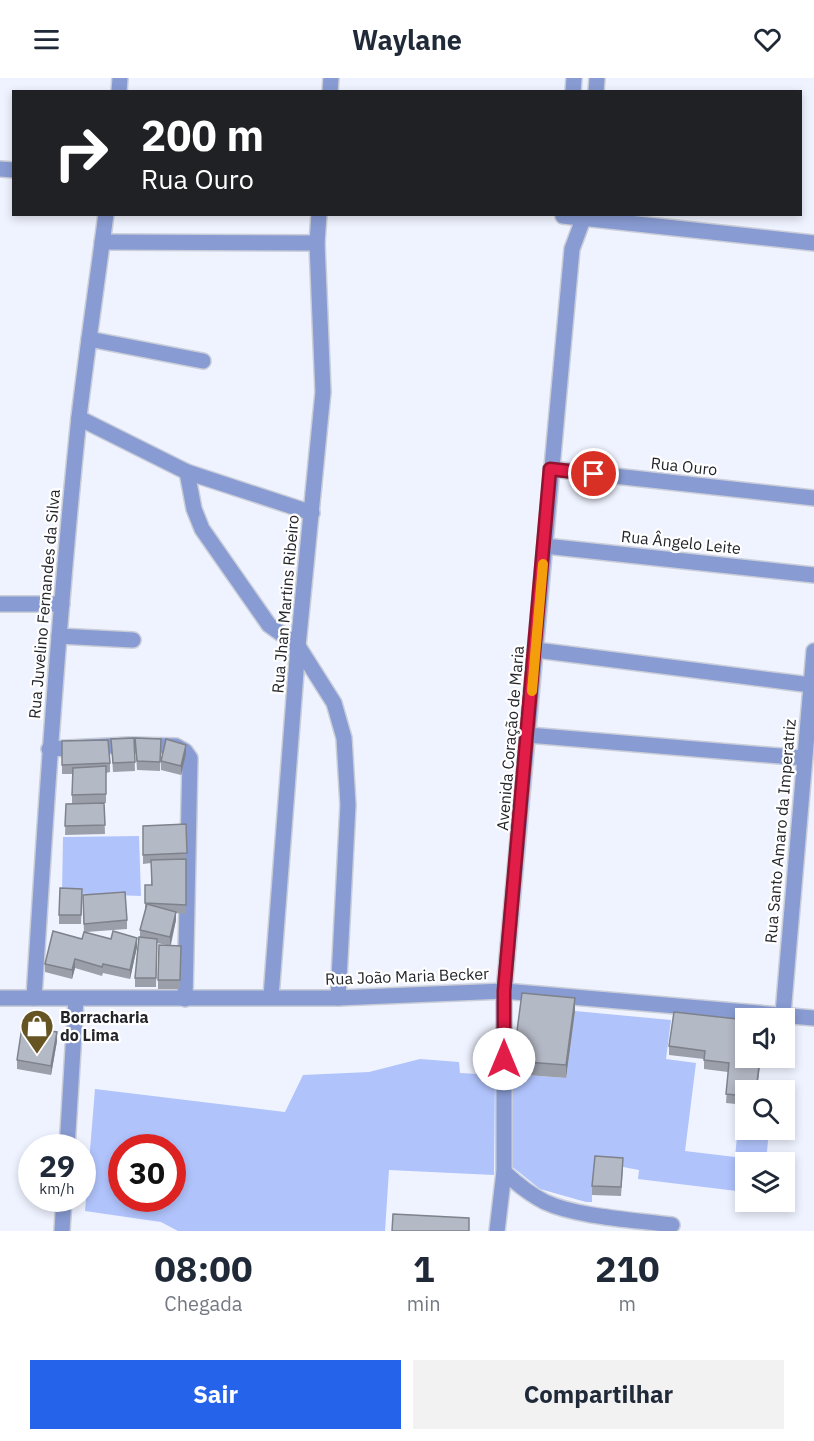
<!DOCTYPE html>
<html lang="pt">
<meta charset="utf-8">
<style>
:root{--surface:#fff;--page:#f2f2f3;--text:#1f2937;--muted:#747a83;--accent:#2563eb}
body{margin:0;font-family:"IBM Plex Sans",sans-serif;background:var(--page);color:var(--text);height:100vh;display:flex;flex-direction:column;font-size:22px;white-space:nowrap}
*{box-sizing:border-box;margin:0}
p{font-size:20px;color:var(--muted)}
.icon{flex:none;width:33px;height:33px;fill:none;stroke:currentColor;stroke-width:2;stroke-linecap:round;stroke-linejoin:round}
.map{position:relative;height:1153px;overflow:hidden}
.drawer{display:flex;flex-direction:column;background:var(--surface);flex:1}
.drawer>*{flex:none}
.guide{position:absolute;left:12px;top:12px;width:790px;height:126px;border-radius:0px;box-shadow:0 3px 9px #0003;background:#202124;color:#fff;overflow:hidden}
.fabs{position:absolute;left:735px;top:930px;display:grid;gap:12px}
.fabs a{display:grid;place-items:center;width:60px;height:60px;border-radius:0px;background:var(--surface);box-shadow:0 3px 9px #0003;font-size:30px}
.speed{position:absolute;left:18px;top:1056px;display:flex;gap:12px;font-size:30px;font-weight:700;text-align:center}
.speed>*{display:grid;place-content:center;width:78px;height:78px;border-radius:50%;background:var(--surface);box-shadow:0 3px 9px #0003;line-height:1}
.speed small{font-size:15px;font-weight:400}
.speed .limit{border:9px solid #d22;background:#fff;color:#111}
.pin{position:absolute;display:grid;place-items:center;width:51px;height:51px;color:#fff;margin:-26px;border:3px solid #fff;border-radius:50%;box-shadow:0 2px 6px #0007}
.me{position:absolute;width:66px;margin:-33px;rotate:0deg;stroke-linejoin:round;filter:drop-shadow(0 0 4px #0008)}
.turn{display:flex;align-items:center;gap:21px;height:126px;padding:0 30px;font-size:27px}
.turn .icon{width:78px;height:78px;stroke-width:2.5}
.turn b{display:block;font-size:42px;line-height:51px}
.eta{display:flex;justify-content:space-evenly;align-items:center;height:102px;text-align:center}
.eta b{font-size:36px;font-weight:700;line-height:42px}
.cta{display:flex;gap:12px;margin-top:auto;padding:12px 30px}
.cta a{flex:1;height:69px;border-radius:0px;background:var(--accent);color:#fff;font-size:24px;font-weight:700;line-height:69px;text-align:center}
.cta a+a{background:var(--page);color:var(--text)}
header{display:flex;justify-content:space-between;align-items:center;height:78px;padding:0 30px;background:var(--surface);font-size:27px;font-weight:700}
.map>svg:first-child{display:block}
.green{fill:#b0c3fb;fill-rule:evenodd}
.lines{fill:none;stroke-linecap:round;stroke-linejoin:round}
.minor-casing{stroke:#caced9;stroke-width:18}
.minor{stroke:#889bd2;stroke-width:15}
.wall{fill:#9b9faa}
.shaded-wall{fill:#7e828b}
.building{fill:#b4b9c6;stroke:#7e828b;stroke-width:1.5}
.route-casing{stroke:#92132f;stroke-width:15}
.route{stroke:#e11d48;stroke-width:10}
.slow{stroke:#f59e0b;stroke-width:10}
.labels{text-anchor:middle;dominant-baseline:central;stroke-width:4.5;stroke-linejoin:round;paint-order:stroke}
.street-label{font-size:16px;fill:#23252a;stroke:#fff}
.poi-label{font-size:16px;font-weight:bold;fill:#23252a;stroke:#fff;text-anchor:start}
</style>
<header><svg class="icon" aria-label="menu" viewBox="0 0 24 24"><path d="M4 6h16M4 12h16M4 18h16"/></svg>Waylane<svg class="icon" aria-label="heart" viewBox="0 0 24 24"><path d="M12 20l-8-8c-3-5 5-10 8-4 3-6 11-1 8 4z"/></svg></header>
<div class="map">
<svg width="814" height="1153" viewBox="0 0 814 1153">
<rect width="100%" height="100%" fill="#eff3ff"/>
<g class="green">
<path d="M139,758L141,818L62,815L63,759Z"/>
<path d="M575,933L671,942L666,981L696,985L685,1073L735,1079L741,1019H745L746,1052H769L766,1084H746L745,1114L638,1101L639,1092L623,1089L592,1117V1124H586L540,1111L510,1087L513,996L566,1000Z"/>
<path d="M420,981L459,984L460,995L495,997L494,1097L389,1092L385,1153H178L161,1144L85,1133L95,1011L285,1034L303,997L369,994ZM122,1070H172V1120H122Z"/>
</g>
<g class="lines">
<g class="minor-casing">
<g id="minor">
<path d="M119,14L120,0"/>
<path d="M330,14L331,0"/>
<path d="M573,14L574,0"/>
<path d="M596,14L597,0"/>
<path d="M0,91L14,92"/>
<path d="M563,138L814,165"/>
<path d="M102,164L317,165"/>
<path d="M89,261L203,283"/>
<path d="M79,340L187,394L312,435"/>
<path d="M551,391L814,420"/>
<path d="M187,394L194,431L202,451L269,547L298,568L334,625L344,660L348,727L338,920"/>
<path d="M545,468L814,497"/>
<path d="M0,526H62"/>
<path d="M59,558L133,562"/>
<path d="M536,572L811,607"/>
<path d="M528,657L804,680"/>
<path d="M49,671L128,667L176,668L185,673L190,680L185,921"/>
<path d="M271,919L298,568L323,314L317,165L319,136"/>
<path d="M0,920H338L504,913L814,940"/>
<path d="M34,920C46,726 59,533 79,339C87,272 97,204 106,136"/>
<path d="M783,936L814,573"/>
<path d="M67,1070L76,921"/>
<path d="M504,1094C517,1106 529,1116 545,1124C577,1139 636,1142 672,1147"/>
<path d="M62,1153L64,1120"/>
<path d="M497,1153L504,1094V913L572,171L585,136"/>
</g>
</g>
<use href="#minor" class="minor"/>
</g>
<g class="wall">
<path d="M134,660L135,693L113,694L111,661Z"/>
<path d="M135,660L161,661L160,693L137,692Z"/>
<path d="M62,663L110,685V694L106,695V725H104L105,756L65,757L66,726H72V696H62Z"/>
<path d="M186,676L181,697L161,692V683Z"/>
<path d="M186,746V836L176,835V842L171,867L181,868L180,911H158V902L166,867L157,865L156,909H135V900L140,860V852L145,833V807H151V785L143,786V748Z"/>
<path d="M82,820L81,846H59V837Z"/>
<path d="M83,826L127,842V851L86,854L137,869L130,901L103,895L102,898L75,890L72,901L45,894V886L82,861L84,854Z"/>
<path d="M575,933L566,1000L513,996V983Z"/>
<path d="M746,942V1027L726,1025L728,994L704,991V981L669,977V968Z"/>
<path d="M57,963L51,997L17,991V982Z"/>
<path d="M623,1089L621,1118L592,1117V1108Z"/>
</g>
<g class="shaded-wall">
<path d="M186,667V676L181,697V688Z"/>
<path d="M176,834V842L170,868V859Z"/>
<path d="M137,860V869L130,901V892Z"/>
<path d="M75,881V890L72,901V892Z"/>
<path d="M575,920V933L566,1000V987Z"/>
<path d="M57,954V963L51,997V988Z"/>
<path d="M760,980H761L757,1012H756Z"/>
</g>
<g class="building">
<path d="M134,660L135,684L113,685L111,661Z"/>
<path d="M135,660L161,661L160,684L137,683Z"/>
<path d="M166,661L186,667L181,688L161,683Z"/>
<path d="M108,662L110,685L62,687V663Z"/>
<path d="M106,688V716L72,717L73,690Z"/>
<path d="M104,725L105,747L65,748L66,726Z"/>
<path d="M186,746L187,775L143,777V748Z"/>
<path d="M186,781V827L145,825V807H152L151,782Z"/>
<path d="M60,810L82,811L81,837H59Z"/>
<path d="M125,814L127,842L84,846L83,817Z"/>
<path d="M147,826L176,834L170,859L140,852Z"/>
<path d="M53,853L82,861L84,854L111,861L113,853L137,860L130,892L103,886L102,889L75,881L72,892L45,886Z"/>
<path d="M139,859L157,861L156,900H135Z"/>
<path d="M159,867L181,868L180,902H158Z"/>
<path d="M522,915L575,920L566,987L513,983Z"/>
<path d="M674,934L746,942V980H760L756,1012H746V1018L726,1016L729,985L704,982L705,973L669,968Z"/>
<path d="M22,949L57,954L51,988L17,982Z"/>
<path d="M595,1078L623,1080L621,1109L592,1108Z"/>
<path d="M393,1136L469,1140V1153H392Z"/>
</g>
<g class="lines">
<g class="route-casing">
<path id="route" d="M504,981V913L550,391L594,396"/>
</g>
<use href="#route" class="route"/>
<path class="slow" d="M532,613L543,486"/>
</g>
<defs>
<g id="shop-pin" transform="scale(1.725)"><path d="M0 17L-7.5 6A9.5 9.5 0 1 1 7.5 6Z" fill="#665422" stroke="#fff"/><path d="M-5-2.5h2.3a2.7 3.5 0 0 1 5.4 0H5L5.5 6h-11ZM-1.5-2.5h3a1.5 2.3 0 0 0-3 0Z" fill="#fff"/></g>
</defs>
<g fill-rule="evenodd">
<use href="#shop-pin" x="37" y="948"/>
</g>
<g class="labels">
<g class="street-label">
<text transform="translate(684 388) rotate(6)">Rua Ouro</text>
<text transform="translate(681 464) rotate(6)">Rua Ângelo Leite</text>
<text transform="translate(44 526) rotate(-85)">Rua Juvelino Fernandes da Silva</text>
<text transform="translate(285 526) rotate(-85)">Rua Jhan Martins Ribeiro</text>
<text transform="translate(510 660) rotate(-85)">Avenida Coração de Maria</text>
<text transform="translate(780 753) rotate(-85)">Rua Santo Amaro da Imperatriz</text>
<text transform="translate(407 898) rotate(-2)">Rua João Maria Becker</text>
</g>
<g class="poi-label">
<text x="60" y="939">Borracharia<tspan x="60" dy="18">do Lima</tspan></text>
</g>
</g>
</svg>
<div class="fabs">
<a><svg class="icon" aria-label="sound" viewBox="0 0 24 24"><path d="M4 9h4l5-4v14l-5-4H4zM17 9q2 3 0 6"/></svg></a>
<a><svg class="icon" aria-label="search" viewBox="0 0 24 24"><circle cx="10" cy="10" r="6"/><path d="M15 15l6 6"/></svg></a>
<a><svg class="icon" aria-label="layers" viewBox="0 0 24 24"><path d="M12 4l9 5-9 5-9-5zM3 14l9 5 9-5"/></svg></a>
</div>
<div class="speed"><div>29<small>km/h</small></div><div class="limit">30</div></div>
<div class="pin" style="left:594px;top:396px;background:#d93025"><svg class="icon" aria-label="arrive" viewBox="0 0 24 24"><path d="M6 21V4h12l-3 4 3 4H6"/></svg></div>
<svg class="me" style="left:504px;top:981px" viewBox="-20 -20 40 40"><circle r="19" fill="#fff"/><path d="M0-13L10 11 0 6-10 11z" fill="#e11d48"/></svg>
<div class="guide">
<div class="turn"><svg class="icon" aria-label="right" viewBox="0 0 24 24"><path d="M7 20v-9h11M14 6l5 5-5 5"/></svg><div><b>200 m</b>Rua Ouro</div></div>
</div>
</div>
<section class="drawer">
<div class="eta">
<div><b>08:00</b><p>Chegada</p></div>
<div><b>1</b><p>min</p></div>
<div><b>210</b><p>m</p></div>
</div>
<div class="cta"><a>Sair</a><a>Compartilhar</a></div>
</section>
